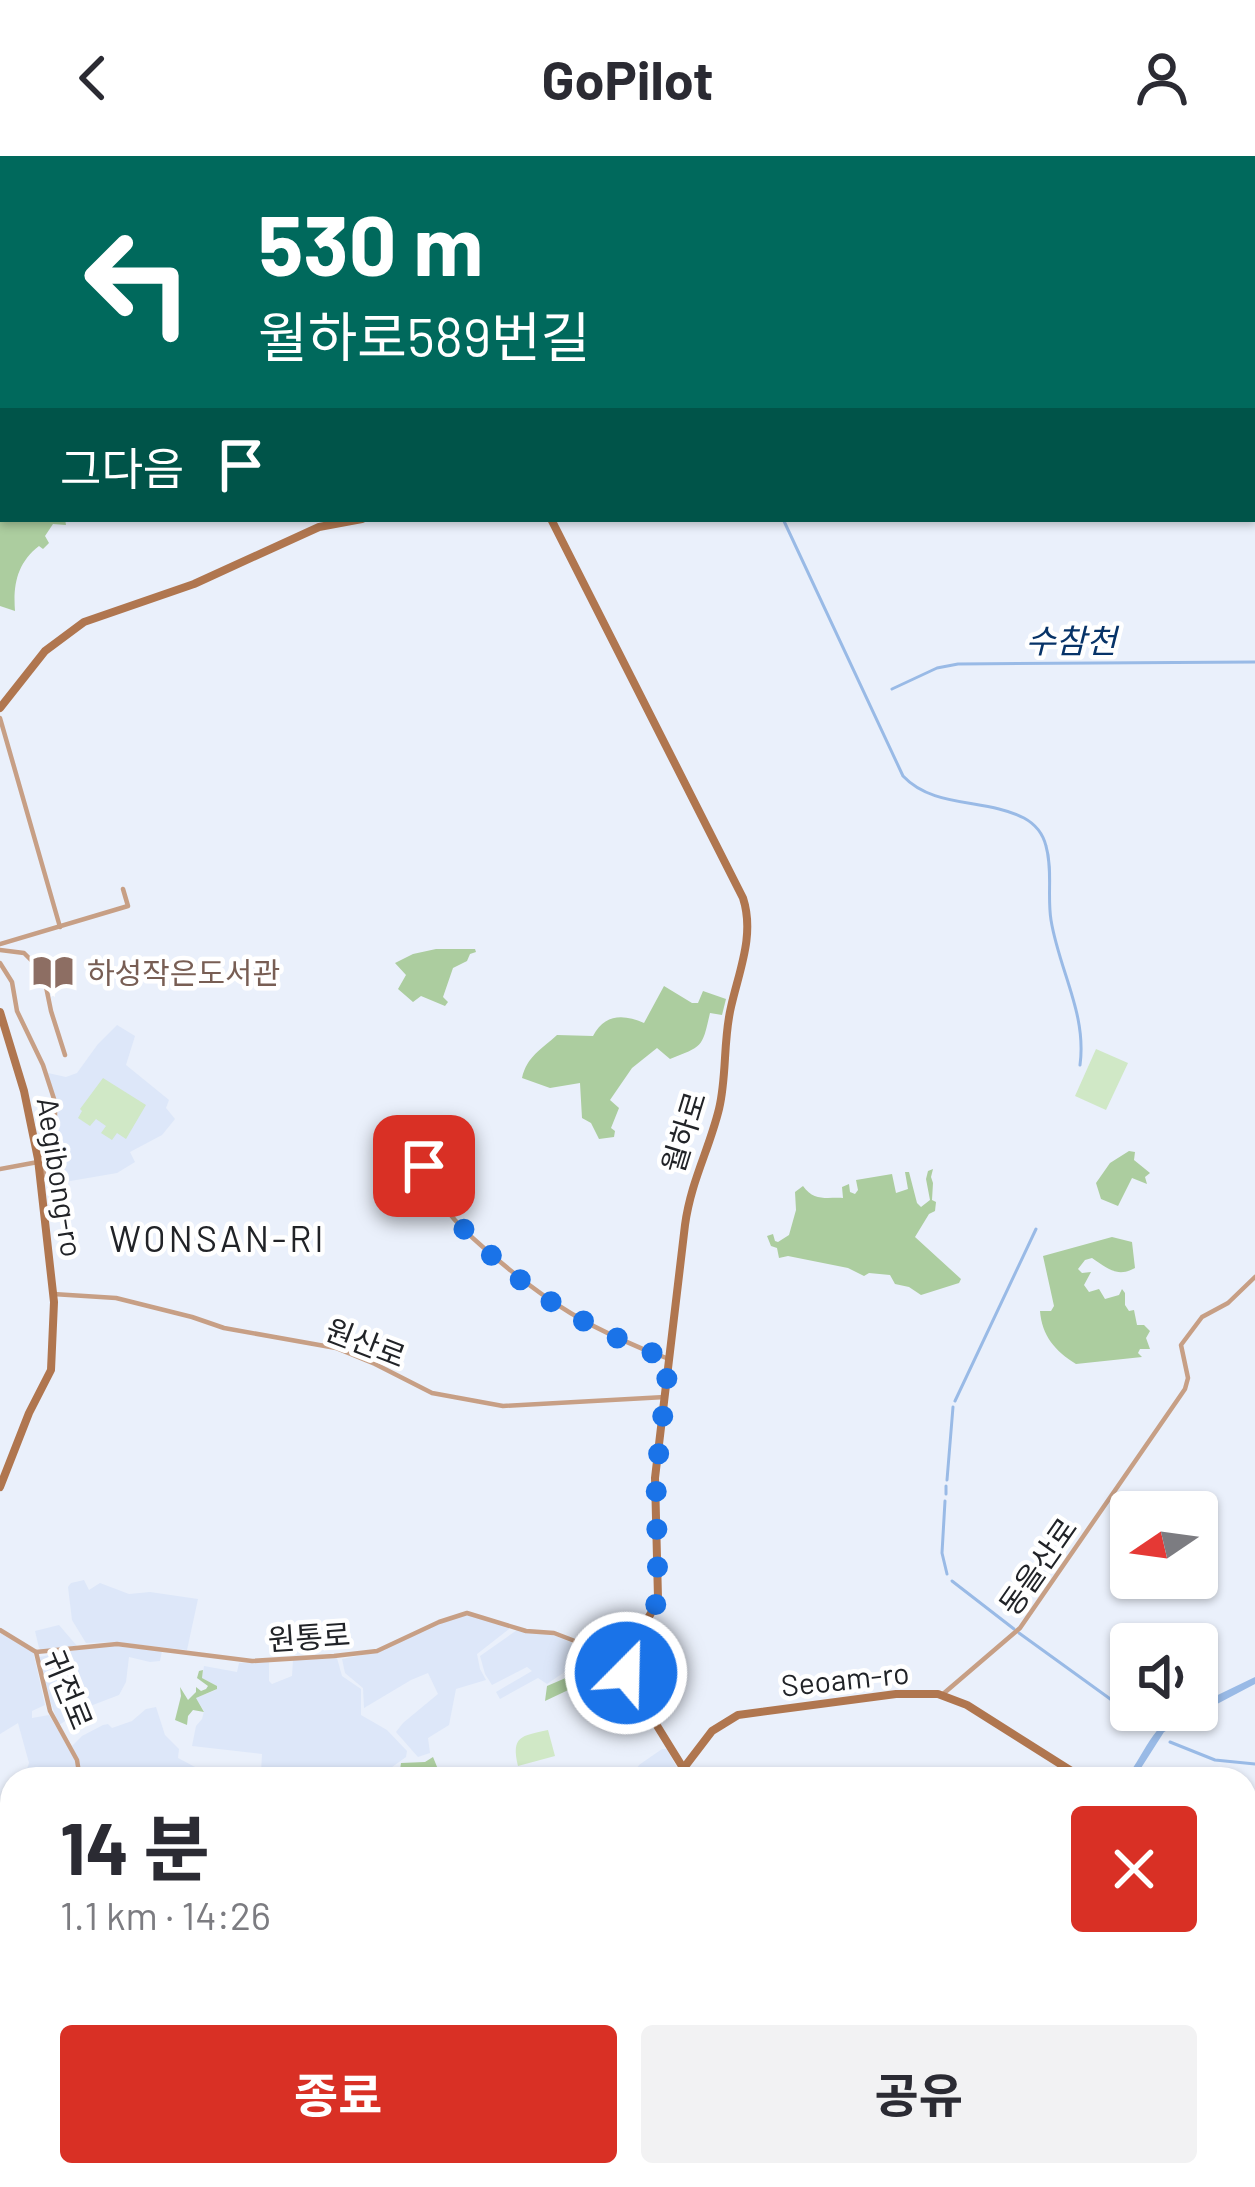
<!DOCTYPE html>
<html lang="ko">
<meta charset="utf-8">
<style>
:root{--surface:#fff;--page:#f2f2f3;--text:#2b2b33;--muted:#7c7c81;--accent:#d93025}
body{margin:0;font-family:Barlow,"Noto Sans KR",sans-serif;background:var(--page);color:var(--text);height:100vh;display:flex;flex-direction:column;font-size:45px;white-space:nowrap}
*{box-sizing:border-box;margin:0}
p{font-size:39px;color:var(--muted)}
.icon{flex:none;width:66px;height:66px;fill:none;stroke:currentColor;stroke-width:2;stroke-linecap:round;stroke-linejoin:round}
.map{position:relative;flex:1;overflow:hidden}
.drawer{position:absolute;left:0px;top:1611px;width:1257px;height:420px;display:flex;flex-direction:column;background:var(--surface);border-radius:36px 36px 0 0;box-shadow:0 3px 9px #0004}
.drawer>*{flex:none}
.hud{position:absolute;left:0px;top:0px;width:1257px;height:366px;box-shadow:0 3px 9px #0004;background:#00695c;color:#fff;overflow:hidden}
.needle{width:78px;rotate:257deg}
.fabs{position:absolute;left:1110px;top:1335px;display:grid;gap:24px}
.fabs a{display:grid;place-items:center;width:108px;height:108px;border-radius:12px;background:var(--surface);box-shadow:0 3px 9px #0004;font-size:60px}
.pin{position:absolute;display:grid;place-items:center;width:102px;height:102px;color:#fff;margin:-51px;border-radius:24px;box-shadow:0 6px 18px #0006}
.me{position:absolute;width:132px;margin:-66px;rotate:23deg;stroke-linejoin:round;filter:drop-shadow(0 0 9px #0008)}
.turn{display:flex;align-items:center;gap:42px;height:252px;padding:0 60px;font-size:54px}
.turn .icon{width:156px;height:156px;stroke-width:2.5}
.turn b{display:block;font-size:84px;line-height:102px}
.then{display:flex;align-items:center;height:114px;padding:0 60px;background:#0003;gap:24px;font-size:45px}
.round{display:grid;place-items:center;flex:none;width:126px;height:126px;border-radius:12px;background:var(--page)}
.head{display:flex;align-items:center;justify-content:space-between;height:204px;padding:0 60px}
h1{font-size:72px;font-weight:700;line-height:90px}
.primary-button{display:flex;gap:24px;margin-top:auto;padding:24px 60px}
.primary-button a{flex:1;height:138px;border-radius:12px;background:var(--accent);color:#fff;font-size:48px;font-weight:700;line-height:138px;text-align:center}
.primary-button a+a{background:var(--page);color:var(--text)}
header{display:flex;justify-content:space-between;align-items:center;height:156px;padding:0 60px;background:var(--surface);font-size:54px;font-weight:700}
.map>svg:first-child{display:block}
.built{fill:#dde7f9}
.green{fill:#d0e8c6}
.forest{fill:#accd9f}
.water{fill:#99bae6}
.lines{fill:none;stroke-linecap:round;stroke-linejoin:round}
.stream{stroke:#99bae6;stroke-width:3}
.street{stroke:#c79f85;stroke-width:4.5}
.secondary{stroke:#b0764f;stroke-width:8}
.route{stroke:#1a73e8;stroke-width:21;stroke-dasharray:0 37.8}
.labels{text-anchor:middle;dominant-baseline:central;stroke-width:9;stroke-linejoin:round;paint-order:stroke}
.education-label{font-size:30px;fill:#785e54;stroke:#fff;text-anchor:start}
.street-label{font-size:30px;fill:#212327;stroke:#fff}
.water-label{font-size:33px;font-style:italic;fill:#073368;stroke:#fff}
.quarter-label{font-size:36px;letter-spacing:3px;fill:#212327;stroke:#fff}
</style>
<header><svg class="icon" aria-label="back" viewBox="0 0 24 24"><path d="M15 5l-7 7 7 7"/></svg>GoPilot<svg class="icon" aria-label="person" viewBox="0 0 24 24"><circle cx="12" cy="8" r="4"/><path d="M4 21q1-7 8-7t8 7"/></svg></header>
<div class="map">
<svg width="1255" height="2031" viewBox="0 0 1255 2031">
<rect width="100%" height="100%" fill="#eaf0fb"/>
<g class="built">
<path d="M117,869L135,880L126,909L169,944L166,952L175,963L162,979L130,996L135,1006L117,1017L47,1029L48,1009L58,954L48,917L66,921L77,917L98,888Z"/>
<path d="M84,1424L89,1434L100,1427L129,1438L150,1436L198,1443L187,1494L115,1486L86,1487L72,1464L68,1431L71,1427Z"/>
<path d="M462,1459H471L509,1471V1473L477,1498L480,1513L486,1524L456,1533L449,1569L428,1582L430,1597L418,1601L396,1576L403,1567L438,1538L428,1517L411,1524L364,1552L363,1532L345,1517L342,1503L382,1495L400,1484Z"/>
<path d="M59,1469L77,1490L43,1495L39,1492L35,1475Z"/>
<path d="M517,1474L553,1479L594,1496L547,1528L538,1522L500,1543L496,1536L532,1515L527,1511L492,1529L485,1518L480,1500Z"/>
<path d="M0,1477L33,1495L45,1549L32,1555V1562L49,1559L74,1601L78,1616L70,1618L68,1623H24L29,1607L18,1567L0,1578Z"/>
<path d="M104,1489L162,1495L160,1505L150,1506L129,1501L126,1526L119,1539L85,1552L59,1569L43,1526L39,1501Z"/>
<path d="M337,1502L342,1520L361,1533V1559L387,1574L407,1595L406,1601L381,1619L389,1621L415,1614L421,1623H276L261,1616L262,1598L192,1590L196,1570L202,1563L204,1555L196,1542L216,1534L217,1530L202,1522L204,1510L237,1516L239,1507L269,1506V1525L272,1528L292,1520L293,1504Z"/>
<path d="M156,1551L165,1579L179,1593L178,1602L197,1612L202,1619L199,1623H82L79,1605L72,1590L82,1580L103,1569L108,1568L112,1572L132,1565L146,1553Z"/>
<path d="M662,1593H667L680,1618L670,1623H631L639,1609Z"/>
</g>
<g class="green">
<path d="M1096,893L1128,907L1106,954L1075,940Z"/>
<path d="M103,922L146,949L126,983L117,977L112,984L101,977L106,970L96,963L90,970L78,962L82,955L80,953Z"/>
<path d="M548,1574L555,1600L518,1610C511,1580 521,1580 548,1574Z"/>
</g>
<g class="forest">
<path d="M0,264H3V363H65L66,369L53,368L45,380L49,387L43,393L39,390C17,407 13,429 15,455L0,450Z"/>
<path d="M436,793H475L476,796L470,798L467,805L453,812L443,841L448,846L445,850L421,840L413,846L398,833L406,819L395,807L413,798Z"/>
<path d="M664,830L692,847H698L703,835L726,843L722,859L710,857C702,892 703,890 670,903L657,892L632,912L610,944L619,952L611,972L615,975L614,981L599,983L591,967L582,962L580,927L550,932L522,922C527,900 542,893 557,879L593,880C605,858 623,858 644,867Z"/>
<path d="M1129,995L1135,996L1134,1004L1150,1017L1145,1021L1147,1028L1132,1022L1118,1050L1101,1043L1096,1027L1110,1007Z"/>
<path d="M933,1013L931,1021L933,1027L932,1044L936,1046L935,1055L929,1058L915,1081L961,1123L959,1127L921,1139L909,1131L895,1128L890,1119L869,1117L864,1120L848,1112L788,1100L779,1102L777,1092L771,1090L767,1080L773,1078L775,1085L778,1086L789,1079L796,1054L795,1036L803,1030C814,1046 827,1041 843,1042L842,1031L849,1028L850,1036L855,1038L858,1034L856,1024L892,1018L896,1037L908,1033L905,1016H909L917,1047L921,1051L930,1044L926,1023L928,1015Z"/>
<path d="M1112,1081L1132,1086L1135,1112C1117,1122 1107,1112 1092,1102L1085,1104L1078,1113L1082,1117L1091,1116L1084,1129L1089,1136L1099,1133L1105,1143L1119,1139L1122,1133L1125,1137V1149L1129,1155L1134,1154L1137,1169H1144L1150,1175L1146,1182L1150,1193H1140L1138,1197L1142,1201L1076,1208C1055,1195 1042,1180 1040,1155H1051L1054,1150L1043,1100Z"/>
<path d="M203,1514L202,1522L217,1530V1533L196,1542L204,1556L193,1554L188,1560L187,1569L175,1564L181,1540L180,1531L188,1544L196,1536V1531L201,1535L206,1533L208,1530L197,1522L199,1515Z"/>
<path d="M601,1515L610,1519L581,1528L545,1545L547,1530L575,1518L586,1519Z"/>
<path d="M433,1601L442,1623H421L415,1614L389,1621L381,1618L386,1614H400L401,1607L425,1606Z"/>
<path d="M0,1678L12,1681V1745L0,1741Z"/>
<path d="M0,1835L12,1838V1910L0,1894Z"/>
<path d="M12,1998V2019H138L139,2031H0V2013Z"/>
<path d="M159,2019H221L247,2031H181L171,2029Z"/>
</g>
<path class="water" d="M1255,1521V1528L1164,1576L1134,1623H1125C1147,1596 1156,1555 1197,1554V1549Z"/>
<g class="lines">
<g class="stream">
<path d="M651,0L652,3"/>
<path d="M783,363L903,620C934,653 986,642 1024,662C1035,668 1043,678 1046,690C1053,714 1047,740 1051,764C1059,814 1087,858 1080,909"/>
<path d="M892,533L937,512L958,508L1255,506"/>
<path d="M955,1245L1036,1073"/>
<path d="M947,1324L953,1251"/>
<path d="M946,1338V1330"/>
<path d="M945,1345L942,1397L947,1418"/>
<path d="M952,1425L1014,1473"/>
<path d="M1019,1477L1149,1571"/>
<path d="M1170,1586L1215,1604L1255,1608"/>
</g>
<g class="street">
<path d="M73,0L74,3"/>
<path d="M262,0L270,3"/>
<path d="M1061,3L1062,0"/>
<path d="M0,562L60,771"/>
<path d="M0,788L128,750L123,733"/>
<path d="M0,794L24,797L43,816L51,855L65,899"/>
<path d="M0,807L12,826L17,855L43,909L55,946V960L43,1020"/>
<path d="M425,1010C436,1047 456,1068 484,1092C544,1145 594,1176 669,1203"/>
<path d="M0,1013L38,1006"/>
<path d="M53,1138L116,1142L192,1161L224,1172L336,1192L375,1208L432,1237L503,1250L665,1241"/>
<path d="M0,1474L36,1496L50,1555L77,1604L80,1623"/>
<path d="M36,1496L117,1488L252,1505L334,1500L377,1495L439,1466L467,1457L526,1475L554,1477L593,1492C609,1487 620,1469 638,1478"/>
<path d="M943,1538L1020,1472L1185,1233L1188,1222L1181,1189L1202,1161L1228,1147L1255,1121"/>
<path d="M239,2019L254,2031"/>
</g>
<g class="secondary">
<path d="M519,3L520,0"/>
<path d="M1254,280H1255"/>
<path d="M551,363L743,742C755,779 739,815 731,851C723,884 727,920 719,953C709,994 691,1025 685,1069L655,1322L658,1442C649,1472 615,1492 630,1526L690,1623"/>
<path d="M0,552L45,495L84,466L194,428L319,371L362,363"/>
<path d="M0,856L24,935L38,1003L54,1146L51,1214L29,1257L0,1331"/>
<path d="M683,1613L712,1575L738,1559L896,1538H938L967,1549L1084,1623"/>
<path d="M1245,1722L1255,1737"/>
<path d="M1245,1906L1255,1897"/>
<path d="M856,2019L859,2031"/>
<path d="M1124,2031L1137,2019"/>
</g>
</g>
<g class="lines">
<path class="route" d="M424,1010C439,1054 459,1068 491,1099C543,1147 604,1180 669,1203L656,1322L658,1442C650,1470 624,1486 626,1517"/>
</g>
<defs>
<g id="library-bare" transform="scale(3.24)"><path d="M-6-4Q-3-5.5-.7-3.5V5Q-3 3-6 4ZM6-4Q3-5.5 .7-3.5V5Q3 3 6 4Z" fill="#8d6e63" stroke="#fff" stroke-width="2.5" paint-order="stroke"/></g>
</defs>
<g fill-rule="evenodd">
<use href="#library-bare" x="53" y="816"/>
</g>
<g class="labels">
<g class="education-label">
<text x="87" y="816">하성작은도서관</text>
</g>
<g class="street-label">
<text transform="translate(683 976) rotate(-73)">월하로</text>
<text transform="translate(61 1021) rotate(81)">Aegibong-ro</text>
<text transform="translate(366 1186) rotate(21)">원산로</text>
<text transform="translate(1037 1410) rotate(-55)">동을산로</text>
<text transform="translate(309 1480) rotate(-4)">원통로</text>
<text transform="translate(845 1522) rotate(-6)">Seoam-ro</text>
<text transform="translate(69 1533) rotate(68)">귀전로</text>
</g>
<g class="water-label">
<text x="1071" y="484">수참천</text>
</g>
<g class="quarter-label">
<text x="218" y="1081">WONSAN-RI</text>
</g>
</g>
</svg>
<div class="fabs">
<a><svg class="needle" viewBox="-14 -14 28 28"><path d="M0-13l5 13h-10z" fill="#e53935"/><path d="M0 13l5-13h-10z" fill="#7c7c81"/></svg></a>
<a><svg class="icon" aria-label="sound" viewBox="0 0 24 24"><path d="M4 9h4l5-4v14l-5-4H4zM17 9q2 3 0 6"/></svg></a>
</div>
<div class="pin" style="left:424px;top:1010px;background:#d93025"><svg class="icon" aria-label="arrive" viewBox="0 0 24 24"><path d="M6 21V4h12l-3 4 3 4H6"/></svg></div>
<svg class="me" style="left:626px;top:1517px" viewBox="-20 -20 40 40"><circle r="17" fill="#1a73e8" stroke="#fff" stroke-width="3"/><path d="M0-11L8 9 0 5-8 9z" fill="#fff"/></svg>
<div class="hud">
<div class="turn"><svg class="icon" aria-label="left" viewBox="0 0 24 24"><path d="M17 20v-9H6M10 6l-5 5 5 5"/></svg><div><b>530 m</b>월하로589번길</div></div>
<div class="then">그다음<svg class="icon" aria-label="arrive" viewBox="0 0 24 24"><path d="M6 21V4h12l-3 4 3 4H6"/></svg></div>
</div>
<section class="drawer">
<div class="head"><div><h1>14 분</h1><p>1.1 km · 14:26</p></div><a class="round" style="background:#d93025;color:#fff"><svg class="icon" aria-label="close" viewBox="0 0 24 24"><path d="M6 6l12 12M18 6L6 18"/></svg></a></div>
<div class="primary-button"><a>종료</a><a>공유</a></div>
</section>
</div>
